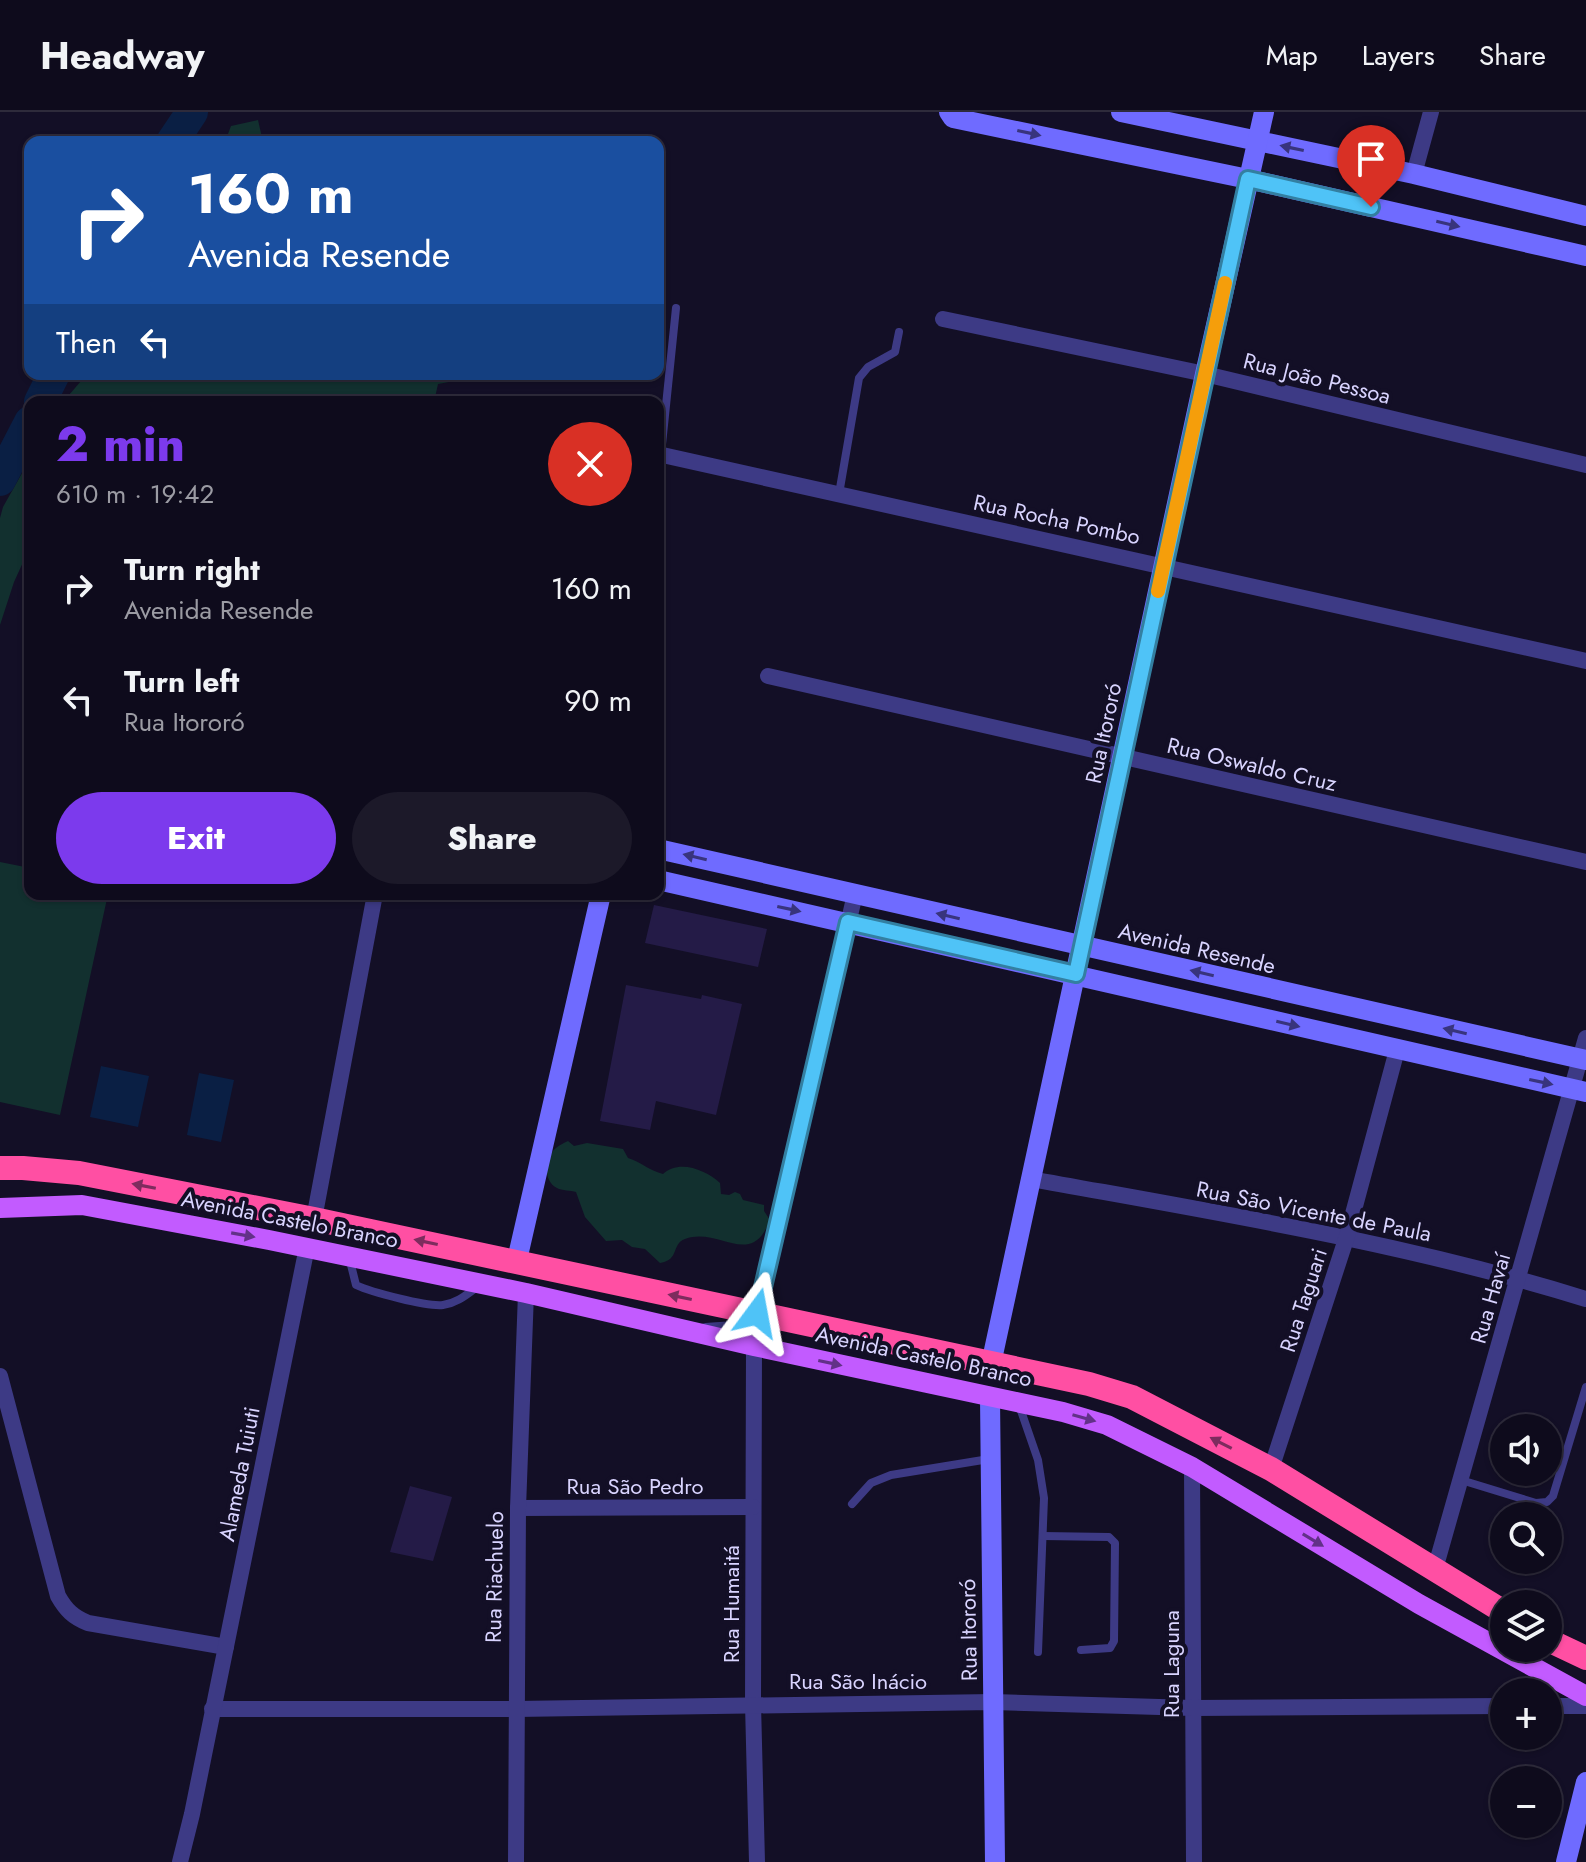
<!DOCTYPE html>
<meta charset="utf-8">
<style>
:root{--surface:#0e0b1c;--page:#1c1929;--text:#f1f3f6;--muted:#9b9ba3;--line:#2e2b3b;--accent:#7c3aed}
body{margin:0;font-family:Jost,sans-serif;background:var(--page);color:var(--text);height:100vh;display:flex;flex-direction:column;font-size:30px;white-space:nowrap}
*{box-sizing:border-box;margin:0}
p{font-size:26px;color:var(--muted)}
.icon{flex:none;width:44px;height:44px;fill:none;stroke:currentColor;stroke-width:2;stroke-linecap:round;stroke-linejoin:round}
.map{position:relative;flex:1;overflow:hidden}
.drawer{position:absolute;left:24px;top:284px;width:640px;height:504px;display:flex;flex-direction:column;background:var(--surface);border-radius:16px;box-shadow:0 2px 6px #0004,0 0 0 2px var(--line)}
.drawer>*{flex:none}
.banner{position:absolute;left:24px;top:24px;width:640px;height:244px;border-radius:16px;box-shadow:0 2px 6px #0004,0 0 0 2px var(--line);background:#1a4fa0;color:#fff;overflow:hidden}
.controls{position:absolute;left:1490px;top:1302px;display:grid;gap:16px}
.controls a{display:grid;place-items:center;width:72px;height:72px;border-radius:50%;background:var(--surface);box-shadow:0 2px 6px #0004,0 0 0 2px var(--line);font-size:40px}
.pin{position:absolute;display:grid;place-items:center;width:68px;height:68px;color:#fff;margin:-82px -34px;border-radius:50% 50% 50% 0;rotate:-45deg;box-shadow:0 0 8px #0007}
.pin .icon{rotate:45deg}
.me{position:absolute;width:88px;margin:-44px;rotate:13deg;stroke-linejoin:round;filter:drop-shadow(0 0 6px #0008)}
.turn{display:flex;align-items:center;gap:28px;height:168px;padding:0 32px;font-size:36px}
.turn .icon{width:104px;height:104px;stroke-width:2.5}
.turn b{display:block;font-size:56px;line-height:68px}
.then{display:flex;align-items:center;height:76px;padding:0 32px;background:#0003;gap:16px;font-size:30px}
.round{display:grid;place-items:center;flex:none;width:84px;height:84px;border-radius:42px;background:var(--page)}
.summary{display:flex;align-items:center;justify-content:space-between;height:136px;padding:0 32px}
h1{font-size:48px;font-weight:800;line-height:60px;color:var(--accent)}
.primary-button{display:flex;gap:16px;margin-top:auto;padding:16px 32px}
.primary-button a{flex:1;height:92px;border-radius:48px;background:var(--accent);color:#fff;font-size:32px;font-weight:800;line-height:92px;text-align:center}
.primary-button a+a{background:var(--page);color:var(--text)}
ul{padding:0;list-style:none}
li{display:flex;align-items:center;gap:24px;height:112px;padding:0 32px}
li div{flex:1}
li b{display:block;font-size:30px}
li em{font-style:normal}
header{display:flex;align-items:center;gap:48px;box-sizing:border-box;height:112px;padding:0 40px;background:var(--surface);border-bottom:2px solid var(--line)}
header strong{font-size:38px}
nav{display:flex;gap:44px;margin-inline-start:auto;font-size:28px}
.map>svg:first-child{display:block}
.green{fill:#12302f}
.water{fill:#0a1f44}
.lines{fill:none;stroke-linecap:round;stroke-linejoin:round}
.river{stroke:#0a1f44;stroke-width:32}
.building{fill:#241b47}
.lane{stroke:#3d3a85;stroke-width:8}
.street{stroke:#3d3a85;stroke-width:16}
.secondary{stroke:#6f6bff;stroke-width:20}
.primary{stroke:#c25bff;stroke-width:20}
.highway{stroke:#ff4fa3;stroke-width:24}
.oneway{fill:#38347d}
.oneway2{fill:#7d2c5e}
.oneway3{fill:#623188}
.route-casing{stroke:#337fa1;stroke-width:20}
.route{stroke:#4fc3f7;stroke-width:14}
.slow{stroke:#f59e0b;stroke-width:14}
.labels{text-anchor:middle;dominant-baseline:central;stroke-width:8;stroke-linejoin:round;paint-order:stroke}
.street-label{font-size:22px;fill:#d9d4ff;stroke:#130f26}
</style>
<header>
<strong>Headway</strong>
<nav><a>Map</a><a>Layers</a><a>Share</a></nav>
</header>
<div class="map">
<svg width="1586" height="1750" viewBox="0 0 1586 1750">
<rect width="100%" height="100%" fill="#130f26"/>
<g class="green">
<path d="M258,8L263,30H225L231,14Z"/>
<path d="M87,262H492L438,272L434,290H63Z"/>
<path d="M30,347V435L14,470L0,513V406L3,395Z"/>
<path d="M0,750L30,756V782H108L60,1003L0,990Z"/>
<path d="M568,1029L574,1034L587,1031L623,1037L628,1046C641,1050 650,1059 663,1062C679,1047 706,1058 720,1071L721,1082L729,1083L735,1080L740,1082L743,1088L764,1093V1099L770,1108C751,1158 719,1114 685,1127C671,1132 680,1148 660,1151L645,1137L632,1135L622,1128L606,1129L585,1105L576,1080C571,1078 562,1079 557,1076C542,1069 545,1044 556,1036C559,1033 564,1031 568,1029Z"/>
</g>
<g class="water">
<path d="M101,954L149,964L138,1015L90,1005Z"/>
<path d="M199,961L234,968L221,1030L187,1023Z"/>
</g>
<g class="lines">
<g class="river">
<path d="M172,30L192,0"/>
<path d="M40,290L54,262"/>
<path d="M0,368L30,310"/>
</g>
</g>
<g class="building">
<path d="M654,793L767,817L758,855L645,831Z"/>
<path d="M626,873L701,887L702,883L742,892L716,1003L656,989L650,1018L600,1009Z"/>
<path d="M410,1374L452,1385L433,1449L390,1440Z"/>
</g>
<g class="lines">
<g class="lane">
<path d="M661,342L676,196"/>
<path d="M839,382L859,266L868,255L895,240L899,220"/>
<path d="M349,1145L356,1173C371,1180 427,1195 443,1193C457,1191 466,1183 477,1175"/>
<path d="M1019,1293L1038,1348L1044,1386L1038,1540"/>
<path d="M1461,1368L1536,1391L1547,1390L1553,1384L1586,1275"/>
<path d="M852,1392L871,1371L891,1363L989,1347"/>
<path d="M1043,1424L1109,1425L1115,1431L1114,1529L1110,1536L1081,1538"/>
</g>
<g class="street">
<path d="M1414,62L1431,0"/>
<path d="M943,207L1205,262L1586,353"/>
<path d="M658,342L1586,549"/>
<path d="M768,564L1586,750"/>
<path d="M1031,1067C1218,1101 1405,1131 1586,1187"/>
<path d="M314,1107L375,782"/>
<path d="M706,1219L748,1216L756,1208L855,782"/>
<path d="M754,1234L753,1592L757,1750"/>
<path d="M0,1264L58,1484C66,1498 73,1505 88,1511L226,1535"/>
<path d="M1192,1355L1194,1750"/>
<path d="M1271,1357L1347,1124L1397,938"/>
<path d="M518,1396L753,1395"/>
<path d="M1435,1457L1586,926"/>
<path d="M1548,1594H1586"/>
<path d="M212,1597H516L993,1590L1193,1596L1504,1594"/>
<path d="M180,1750L192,1702L307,1135"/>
<path d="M516,1750L518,1396L526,1181"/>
</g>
<g class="secondary">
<path d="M949,0L953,6L1248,67L1586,144"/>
<path d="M1121,0L1414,62L1586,104"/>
<path d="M658,737L1586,948"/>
<path d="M658,768L1586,980"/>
<path d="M517,1148L601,782"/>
<path d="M991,1252L1205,262L1264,0"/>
<path d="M990,1286L995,1750"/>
<path d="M1566,1750L1586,1670"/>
</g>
<path class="primary" d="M0,1096L82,1093L269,1128L526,1181L754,1234L1063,1300L1107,1313L1192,1355L1419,1492L1586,1584"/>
<g class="highway">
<path d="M0,1056H23L79,1061L314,1107L1089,1272L1132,1285L1271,1357L1504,1500"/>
<path d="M1548,1528L1586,1546"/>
</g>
</g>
<defs><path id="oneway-solid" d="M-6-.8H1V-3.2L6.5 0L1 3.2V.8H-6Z" transform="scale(2)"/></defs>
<g class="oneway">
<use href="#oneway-solid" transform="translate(1029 21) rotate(12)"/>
<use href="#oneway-solid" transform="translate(1292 36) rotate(-168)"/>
<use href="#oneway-solid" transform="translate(1448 112) rotate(13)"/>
<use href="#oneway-solid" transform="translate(695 745) rotate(-167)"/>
<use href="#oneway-solid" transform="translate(789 797) rotate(12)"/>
<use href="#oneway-solid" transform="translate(948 804) rotate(-167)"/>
<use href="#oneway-solid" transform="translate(1202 861) rotate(-167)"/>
<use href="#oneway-solid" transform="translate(1288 912) rotate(13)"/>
<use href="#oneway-solid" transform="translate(1455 919) rotate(-167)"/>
<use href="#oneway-solid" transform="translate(1541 970) rotate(12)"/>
</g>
<g class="oneway2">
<use href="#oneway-solid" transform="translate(144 1074) rotate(-169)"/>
<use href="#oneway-solid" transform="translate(426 1130) rotate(-168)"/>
<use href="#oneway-solid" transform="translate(680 1185) rotate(-168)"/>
<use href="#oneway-solid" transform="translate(1221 1331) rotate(-153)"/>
</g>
<g class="oneway3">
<use href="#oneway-solid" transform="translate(243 1123) rotate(10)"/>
<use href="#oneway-solid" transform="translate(830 1251) rotate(12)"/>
<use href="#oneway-solid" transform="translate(1084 1306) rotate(16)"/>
<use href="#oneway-solid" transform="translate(1313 1428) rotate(31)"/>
</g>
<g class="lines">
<g class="route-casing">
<path id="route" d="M757,1201L848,810L1076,862L1248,67L1371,95"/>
</g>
<use href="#route" class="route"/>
<path class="slow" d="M1158,479L1225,171"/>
</g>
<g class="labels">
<g class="street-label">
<text transform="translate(1317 266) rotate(14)">Rua João Pessoa</text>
<text transform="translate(1057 407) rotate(12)">Rua Rocha Pombo</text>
<text transform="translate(1103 621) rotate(-78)">Rua Itororó</text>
<text transform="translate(1252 652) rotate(13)">Rua Oswaldo Cruz</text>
<text transform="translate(1197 836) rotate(13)">Avenida Resende</text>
<text transform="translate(1314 1099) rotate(11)">Rua São Vicente de Paula</text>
<text transform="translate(290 1107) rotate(11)">Avenida Castelo Branco</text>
<text transform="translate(1490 1186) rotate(-74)">Rua Havaí</text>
<text transform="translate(1303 1188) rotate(-72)">Rua Taguari</text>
<text transform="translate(924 1244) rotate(12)">Avenida Castelo Branco</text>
<text transform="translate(239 1362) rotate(-79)">Alameda Tuiuti</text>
<text x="635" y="1374">Rua São Pedro</text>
<text transform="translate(494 1465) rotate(-89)">Rua Riachuelo</text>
<text transform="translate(731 1492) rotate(-90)">Rua Humaitá</text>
<text transform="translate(968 1518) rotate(-91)">Rua Itororó</text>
<text transform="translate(1171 1552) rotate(-90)">Rua Laguna</text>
<text x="858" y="1569">Rua São Inácio</text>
</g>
</g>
</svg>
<div class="controls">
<a><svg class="icon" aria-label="sound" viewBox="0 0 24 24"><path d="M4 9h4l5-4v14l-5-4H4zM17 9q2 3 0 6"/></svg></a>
<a><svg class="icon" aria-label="search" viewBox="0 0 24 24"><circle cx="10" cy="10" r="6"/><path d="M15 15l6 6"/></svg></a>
<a><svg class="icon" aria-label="layers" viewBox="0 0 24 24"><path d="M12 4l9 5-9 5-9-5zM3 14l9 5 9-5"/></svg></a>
<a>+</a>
<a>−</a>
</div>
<div class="pin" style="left:1371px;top:95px;background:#d93025"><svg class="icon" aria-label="arrive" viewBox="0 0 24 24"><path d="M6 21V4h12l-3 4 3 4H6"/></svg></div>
<svg class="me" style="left:757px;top:1201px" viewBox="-20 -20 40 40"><path d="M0-17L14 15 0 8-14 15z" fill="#4fc3f7" stroke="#fff" stroke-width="4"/></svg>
<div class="banner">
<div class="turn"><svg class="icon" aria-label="right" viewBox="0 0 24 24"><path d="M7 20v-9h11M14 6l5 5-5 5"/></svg><div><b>160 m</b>Avenida Resende</div></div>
<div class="then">Then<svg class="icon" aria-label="left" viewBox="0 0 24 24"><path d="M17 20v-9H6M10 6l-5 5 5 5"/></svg></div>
</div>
<section class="drawer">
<div class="summary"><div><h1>2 min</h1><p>610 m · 19:42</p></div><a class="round" style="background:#d93025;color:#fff"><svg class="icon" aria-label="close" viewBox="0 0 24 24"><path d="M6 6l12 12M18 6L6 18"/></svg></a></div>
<ul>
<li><svg class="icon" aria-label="right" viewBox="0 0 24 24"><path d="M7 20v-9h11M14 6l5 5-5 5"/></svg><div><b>Turn right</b><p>Avenida Resende</p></div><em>160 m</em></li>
<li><svg class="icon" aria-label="left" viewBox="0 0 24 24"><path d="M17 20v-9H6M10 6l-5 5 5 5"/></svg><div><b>Turn left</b><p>Rua Itororó</p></div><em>90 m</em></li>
</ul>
<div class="primary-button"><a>Exit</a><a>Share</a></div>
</section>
</div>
